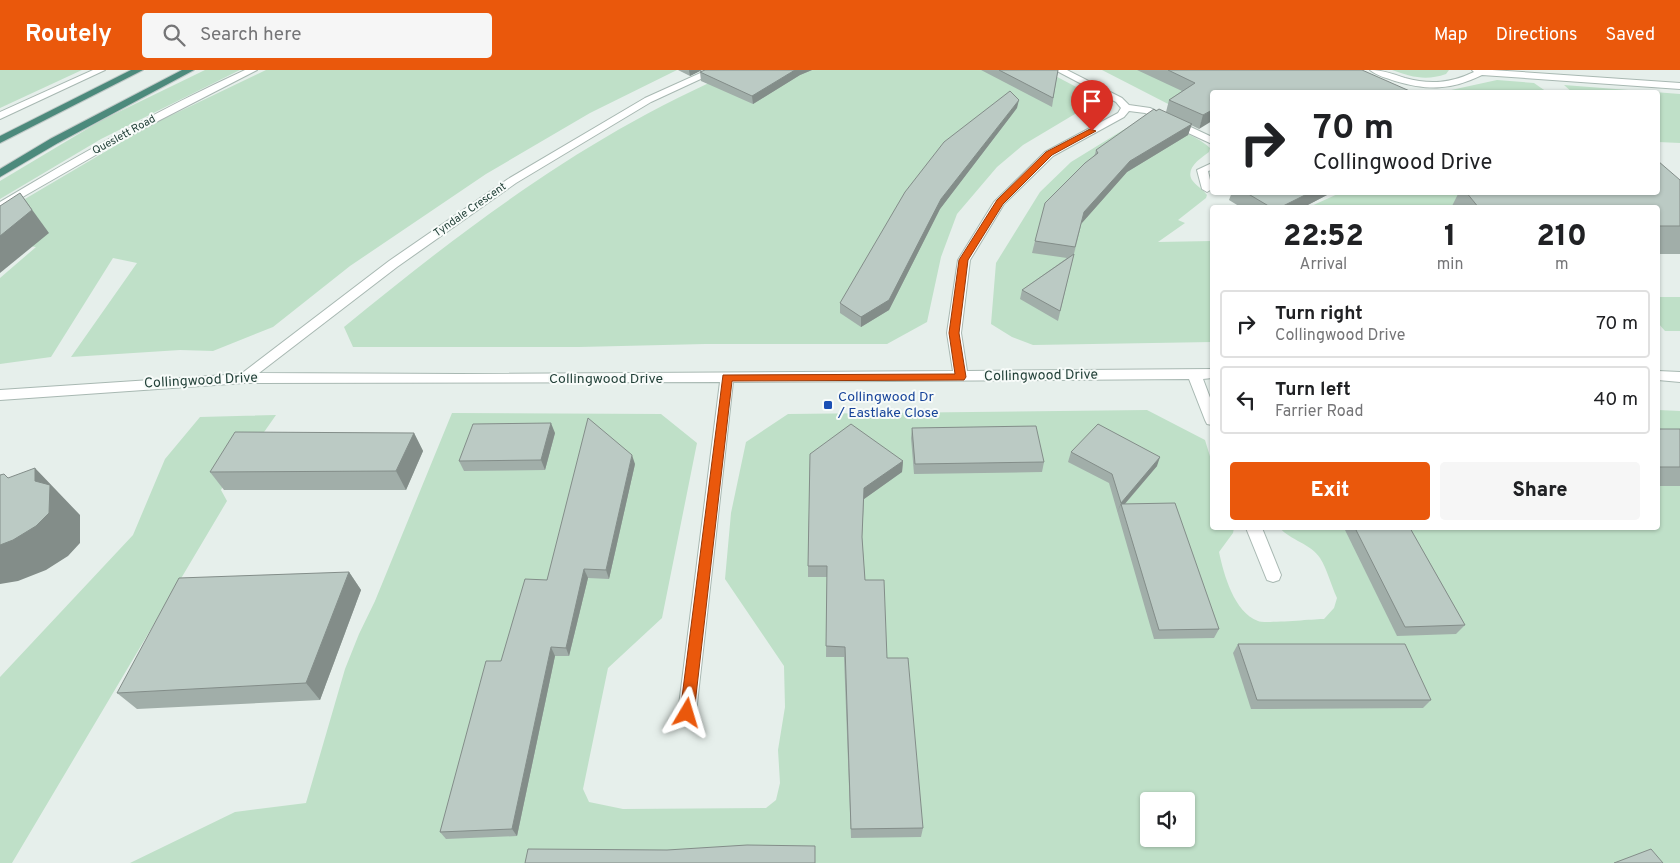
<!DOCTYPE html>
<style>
:root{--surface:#fff;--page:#f6f6f6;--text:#202124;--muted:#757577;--line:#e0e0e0;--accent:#ea580c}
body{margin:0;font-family:Overpass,sans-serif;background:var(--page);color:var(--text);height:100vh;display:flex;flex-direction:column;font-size:19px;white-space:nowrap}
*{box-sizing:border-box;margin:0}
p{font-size:16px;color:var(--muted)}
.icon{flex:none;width:28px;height:28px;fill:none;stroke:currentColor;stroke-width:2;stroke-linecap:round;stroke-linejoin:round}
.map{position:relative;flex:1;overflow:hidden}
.sheet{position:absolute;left:1210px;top:135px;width:450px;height:325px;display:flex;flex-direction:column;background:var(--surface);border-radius:5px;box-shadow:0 1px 4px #0004}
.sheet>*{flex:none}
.top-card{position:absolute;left:1210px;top:20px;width:450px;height:105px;border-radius:5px;box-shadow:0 1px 4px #0004;background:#fff;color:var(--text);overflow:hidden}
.fabs{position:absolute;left:1140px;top:722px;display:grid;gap:10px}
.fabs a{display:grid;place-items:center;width:55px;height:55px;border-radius:5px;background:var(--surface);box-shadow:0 1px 4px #0004;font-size:25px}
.pin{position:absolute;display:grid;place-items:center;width:42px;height:42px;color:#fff;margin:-51px -21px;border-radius:50% 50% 50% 0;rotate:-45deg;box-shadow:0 0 5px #0007}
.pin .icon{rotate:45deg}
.me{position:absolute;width:55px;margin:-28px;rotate:7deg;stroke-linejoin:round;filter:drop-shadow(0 0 4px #0008)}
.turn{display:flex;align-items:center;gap:18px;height:105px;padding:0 20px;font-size:22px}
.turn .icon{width:65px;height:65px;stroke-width:2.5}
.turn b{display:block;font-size:35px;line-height:42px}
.eta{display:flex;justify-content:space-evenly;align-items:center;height:85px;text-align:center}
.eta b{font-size:30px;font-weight:800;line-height:35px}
.action{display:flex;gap:10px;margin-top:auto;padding:10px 20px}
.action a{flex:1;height:58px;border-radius:5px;background:var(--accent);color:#fff;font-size:20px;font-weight:800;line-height:58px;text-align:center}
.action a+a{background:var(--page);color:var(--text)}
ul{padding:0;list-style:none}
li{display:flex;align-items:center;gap:15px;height:68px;margin:0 10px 8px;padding:0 10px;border:2px solid var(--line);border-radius:5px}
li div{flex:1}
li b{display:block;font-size:19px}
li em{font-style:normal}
header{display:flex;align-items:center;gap:30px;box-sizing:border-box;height:70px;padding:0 25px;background:var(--accent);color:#fff}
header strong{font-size:24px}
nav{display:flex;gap:28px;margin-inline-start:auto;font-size:18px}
.search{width:350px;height:45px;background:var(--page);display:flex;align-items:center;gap:12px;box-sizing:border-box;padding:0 18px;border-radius:5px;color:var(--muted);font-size:19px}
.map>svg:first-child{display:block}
.green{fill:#bfe0c8;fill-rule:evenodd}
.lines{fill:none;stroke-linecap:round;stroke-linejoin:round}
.minor-casing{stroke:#a8b8b2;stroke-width:2}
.trunk-casing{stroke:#c2cac8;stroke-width:2}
.minor{fill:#fff;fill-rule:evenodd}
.trunk{fill:#4c8a7c;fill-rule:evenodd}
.wall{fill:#a1aea9}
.shaded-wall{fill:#838d89}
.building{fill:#bbcac4;stroke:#838d89}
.route{fill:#ea580c;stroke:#983908}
.transit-dot{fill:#1a4fb4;stroke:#f7fbf9;stroke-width:2}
.labels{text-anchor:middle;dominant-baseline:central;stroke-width:4;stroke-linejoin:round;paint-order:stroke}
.far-street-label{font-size:11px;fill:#24423a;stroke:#f7fbf9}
.street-label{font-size:14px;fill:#24423a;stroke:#f7fbf9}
.transit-label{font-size:14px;fill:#164399;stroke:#f7fbf9;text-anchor:start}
</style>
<header>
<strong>Routely</strong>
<div class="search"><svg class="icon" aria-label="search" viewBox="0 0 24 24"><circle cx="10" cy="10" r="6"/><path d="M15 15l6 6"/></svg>Search here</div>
<nav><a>Map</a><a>Directions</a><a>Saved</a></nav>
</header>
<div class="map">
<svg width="1680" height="793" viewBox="0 0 1680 793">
<rect width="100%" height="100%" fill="#e6efeb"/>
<g class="green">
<path d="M0,0H82L0,38Z"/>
<path d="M205,0H240L101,69L0,129V111L102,50Z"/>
<path d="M266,0H677L590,43L486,104L350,196L273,257L213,281L180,280L71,287L137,193L113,188L51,287L0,294V208L36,177L0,172L13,136L147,57Z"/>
<path d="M739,0H1044L1082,20L1085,38L1023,75L997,97L957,144L941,187L927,252L887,274H705L579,277H353L344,257C466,157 592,61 739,0Z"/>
<path d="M1102,0H1359L1229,22L1220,18L1174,37Z"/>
<path d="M1392,0H1449L1446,4C1426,11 1411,7 1392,0Z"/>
<path d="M1497,10L1534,13L1547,22H1442Z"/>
<path d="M1564,15L1680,24V73L1658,72V22H1572Z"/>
<path d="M1141,49C1161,55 1195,63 1210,78L1209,82C1201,88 1185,98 1192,110C1196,116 1203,119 1207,125L1206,128L1178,150L1185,153L1158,172L1212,171V272L1033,275L1012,267L991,254L996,193L1040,122L1071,92Z"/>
<path d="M1342,122L1485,123L1497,138H1307Z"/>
<path d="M1658,227H1680V261H1665L1658,253Z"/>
<path d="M1147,340L1205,370L1212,393V458H1234L1233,463L1219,482C1224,505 1234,542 1258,551C1263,554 1314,549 1324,549L1334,538L1337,528C1331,515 1327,499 1320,488C1311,474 1290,470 1280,458H1658V340L1680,341V793H130L235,742L306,733L345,599L359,564L375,531L452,343L661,344L697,373L662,548L608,598L583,719L589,732L623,739L766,738L776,730L780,713L778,680L785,637L784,596L725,509L731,443L746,372L788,344ZM1149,731H1186V769H1149Z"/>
<path d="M276,345L255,375L240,383L221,420L227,431L12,793H0V607L133,465L165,389L200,347Z"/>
</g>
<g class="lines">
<g class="minor-casing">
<g id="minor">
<path d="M93,0H105L0,49V42Z"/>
<path d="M245,0H257L127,67L0,140V132C80,84 160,39 245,0Z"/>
<path d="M707,0H720L651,32L516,113L397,197L259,303L459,304L953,301L947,263L958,190L994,132L1045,82L1118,43L1121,38L1116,32L1055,0H1067L1122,28L1129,35L1150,38L1212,67V74L1145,43L1129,41L1124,47L1053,86L1004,134L970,190L961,263L967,301L1212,299V308L1203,309L1212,333V355L1207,354L1205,350L1189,309L733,312L696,643L694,649L687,652L680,649L678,643L720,312L244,313L0,330V320L241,304L389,191L508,109L645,28Z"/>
<path d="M1370,0C1383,0 1393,4 1405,8C1430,15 1451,13 1474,2L1472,0H1492L1680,13V19L1482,5C1451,20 1429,21 1395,11C1387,8 1377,6 1370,0Z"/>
<path d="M1212,93V100L1208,101L1212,119L1207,122L1202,119L1197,100Z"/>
<path d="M1658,301L1680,302V312L1658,310Z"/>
<path d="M1246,458H1262L1281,505L1279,510L1273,512L1267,510Z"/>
</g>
</g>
<g class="trunk-casing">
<g id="trunk">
<path d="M131,0H143L0,73V66Z"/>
<path d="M182,0H194L58,73L0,107V99L50,69Z"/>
</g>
</g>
<use href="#minor" class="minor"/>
<use href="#trunk" class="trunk"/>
</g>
<g class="wall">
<path d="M678,0H702L690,6Z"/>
<path d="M705,0H812L800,5L753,34L701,11L700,2Z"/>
<path d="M981,0H1058L1052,37Z"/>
<path d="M1137,0H1362L1212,22L1199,59L1191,55L1188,65L1127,102L1081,154L1058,251L1020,229L1022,220L1067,188L1032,183L1035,171L1095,84L1096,80L1156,41L1166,42L1169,30L1182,21Z"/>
<path d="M1017,38L940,139L889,240L861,257L840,243V233Z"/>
<path d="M1680,110V184H1658V138H1451L1459,122H1658Z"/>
<path d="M1232,122H1329L1327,125L1302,138H1242L1229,130Z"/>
<path d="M912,358L1044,392L1042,402L914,404L911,368Z"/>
<rect x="1658" y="359" width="22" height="57"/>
<path d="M414,363L423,381L406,420H224L210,402Z"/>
<path d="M555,363L545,400L464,401L459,391Z"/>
<path d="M1071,382L1157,396L1125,434L1219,559L1214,568L1154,569L1109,413L1068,392Z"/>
<path d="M810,384L903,391L902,402L864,429L862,467L865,510L887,588L923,758L921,767L851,768L844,587H826L827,507H808V496Z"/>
<path d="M635,394L609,509L588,508L569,586H555L517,766L446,769L440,762L501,591L547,510Z"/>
<path d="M1344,458H1410L1465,555L1456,564L1397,566Z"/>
<path d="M349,502L361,520L320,630L137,639L117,623Z"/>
<path d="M1238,574L1431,630L1423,638L1251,639L1233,583Z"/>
</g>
<g class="shaded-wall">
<path d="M689,0H702L690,6Z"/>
<path d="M795,0H812L800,5L753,34L752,26Z"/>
<path d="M1019,30L1017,38L940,139L889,240L861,257V247L941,129Z"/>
<path d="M1212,40V51L1199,59L1203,45Z"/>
<path d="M1192,54L1188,65L1127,102L1081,154L1073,189L1084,142L1130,91Z"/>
<path d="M1311,122H1329L1327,125L1302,138H1279Z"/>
<path d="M20,123L49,163L0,203V166Z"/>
<path d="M551,353L555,363L545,400L541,390Z"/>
<path d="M414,363L423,381L406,420L396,401Z"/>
<path d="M632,385L635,394L609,509L606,500Z"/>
<path d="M1160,387L1157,396L1122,437L1121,434L1117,443L1121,433Z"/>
<path d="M903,391L902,402L864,429V418Z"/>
<path d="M35,398L80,445V473L68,486L46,500L18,511L0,514V475L35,411Z"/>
<path d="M584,499L588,508L569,586L566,578Z"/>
<path d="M349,502L361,520L320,630L306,613Z"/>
<path d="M551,577L555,586L517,766L512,759Z"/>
</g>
<g class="building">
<path d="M705,0H795L752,26L700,2Z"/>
<path d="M999,0H1058L1053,28Z"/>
<path d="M1168,0H1362L1412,22H1212V40L1203,45L1169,30L1195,13Z"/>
<path d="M1010,21L1019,30L941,129L889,230L861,247L840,233L905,122L944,72Z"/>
<path d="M1154,39L1156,41L1159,39L1192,54L1130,91L1084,142L1075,177L1035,171L1045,133L1085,93L1098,83L1096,80Z"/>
<path d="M1658,91L1680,110V156H1658V138H1479L1466,122H1658Z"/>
<path d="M1245,122H1311L1279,138H1272Z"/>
<path d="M20,123L32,140L0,166V136Z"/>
<path d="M1074,184L1060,241L1022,220Z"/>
<path d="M588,348L632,385L606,500L584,499L566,578L551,577L512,759L440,762L486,591H501L525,509L547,510Z"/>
<path d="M551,353L541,390L459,391L473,354Z"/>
<path d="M851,354L903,391L864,418L862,467L865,510H884L887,588H908L923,758L851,759L845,577L826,576L827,496H808L810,384Z"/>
<path d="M1098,354L1160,387L1121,433L1112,404L1071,382Z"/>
<path d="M1036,356L1044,392L915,394L912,358Z"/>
<rect x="1658" y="359" width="22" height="38"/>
<path d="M235,362L414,363L396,401L210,402Z"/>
<path d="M35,398V411L50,415L49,443L36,456L13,470L0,475V405L4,404L8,408Z"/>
<path d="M1175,433L1219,559L1159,560L1121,434Z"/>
<path d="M1355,458H1410L1465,555L1405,557Z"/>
<path d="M349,502L306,613L117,623L179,508Z"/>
<path d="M1238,574H1405L1431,630H1257Z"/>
<path d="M747,775L815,776V793H525L528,779L667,780Z"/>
<path d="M1651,779L1663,793H1614Z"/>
</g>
<path class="route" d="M1090,59L1096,61L1052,85L1003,134L968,190L959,263L966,307L964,310L732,311L694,643L692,647L687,649L682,647L680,643L723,305L955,304L949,263L959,190L997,130L1046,82Z"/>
<rect class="transit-dot" x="823" y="330" width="10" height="10" rx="2.5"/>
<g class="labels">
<g class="far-street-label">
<text transform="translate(124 65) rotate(-29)">Queslett Road</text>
<text transform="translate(470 140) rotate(-35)">Tyndale Crescent</text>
</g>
<g class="street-label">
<text transform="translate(1041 306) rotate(-1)">Collingwood Drive</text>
<text x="606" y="309">Collingwood Drive</text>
<text transform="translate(201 311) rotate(-3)">Collingwood Drive</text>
</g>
<g class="transit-label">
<text x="838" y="327">Collingwood Dr<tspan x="838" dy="16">/ Eastlake Close</tspan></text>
</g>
</g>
</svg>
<div class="fabs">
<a><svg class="icon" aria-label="sound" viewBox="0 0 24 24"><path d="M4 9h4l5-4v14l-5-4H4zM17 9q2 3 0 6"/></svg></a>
</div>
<div class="pin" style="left:1092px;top:61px;background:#d93025"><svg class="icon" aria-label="arrive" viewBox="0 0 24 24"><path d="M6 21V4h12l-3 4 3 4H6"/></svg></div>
<svg class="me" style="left:687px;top:643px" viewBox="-20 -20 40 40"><path d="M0-17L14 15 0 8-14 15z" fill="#ea580c" stroke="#fff" stroke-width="4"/></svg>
<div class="top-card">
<div class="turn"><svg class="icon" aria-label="right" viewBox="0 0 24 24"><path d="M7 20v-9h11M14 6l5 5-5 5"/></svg><div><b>70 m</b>Collingwood Drive</div></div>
</div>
<section class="sheet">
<div class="eta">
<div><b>22:52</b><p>Arrival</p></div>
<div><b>1</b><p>min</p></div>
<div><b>210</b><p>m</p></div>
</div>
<ul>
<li><svg class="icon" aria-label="right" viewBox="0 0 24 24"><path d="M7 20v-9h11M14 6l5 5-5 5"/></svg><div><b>Turn right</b><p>Collingwood Drive</p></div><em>70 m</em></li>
<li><svg class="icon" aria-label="left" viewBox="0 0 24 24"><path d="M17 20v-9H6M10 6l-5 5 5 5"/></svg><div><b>Turn left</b><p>Farrier Road</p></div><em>40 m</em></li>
</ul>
<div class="action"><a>Exit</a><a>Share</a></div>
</section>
</div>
